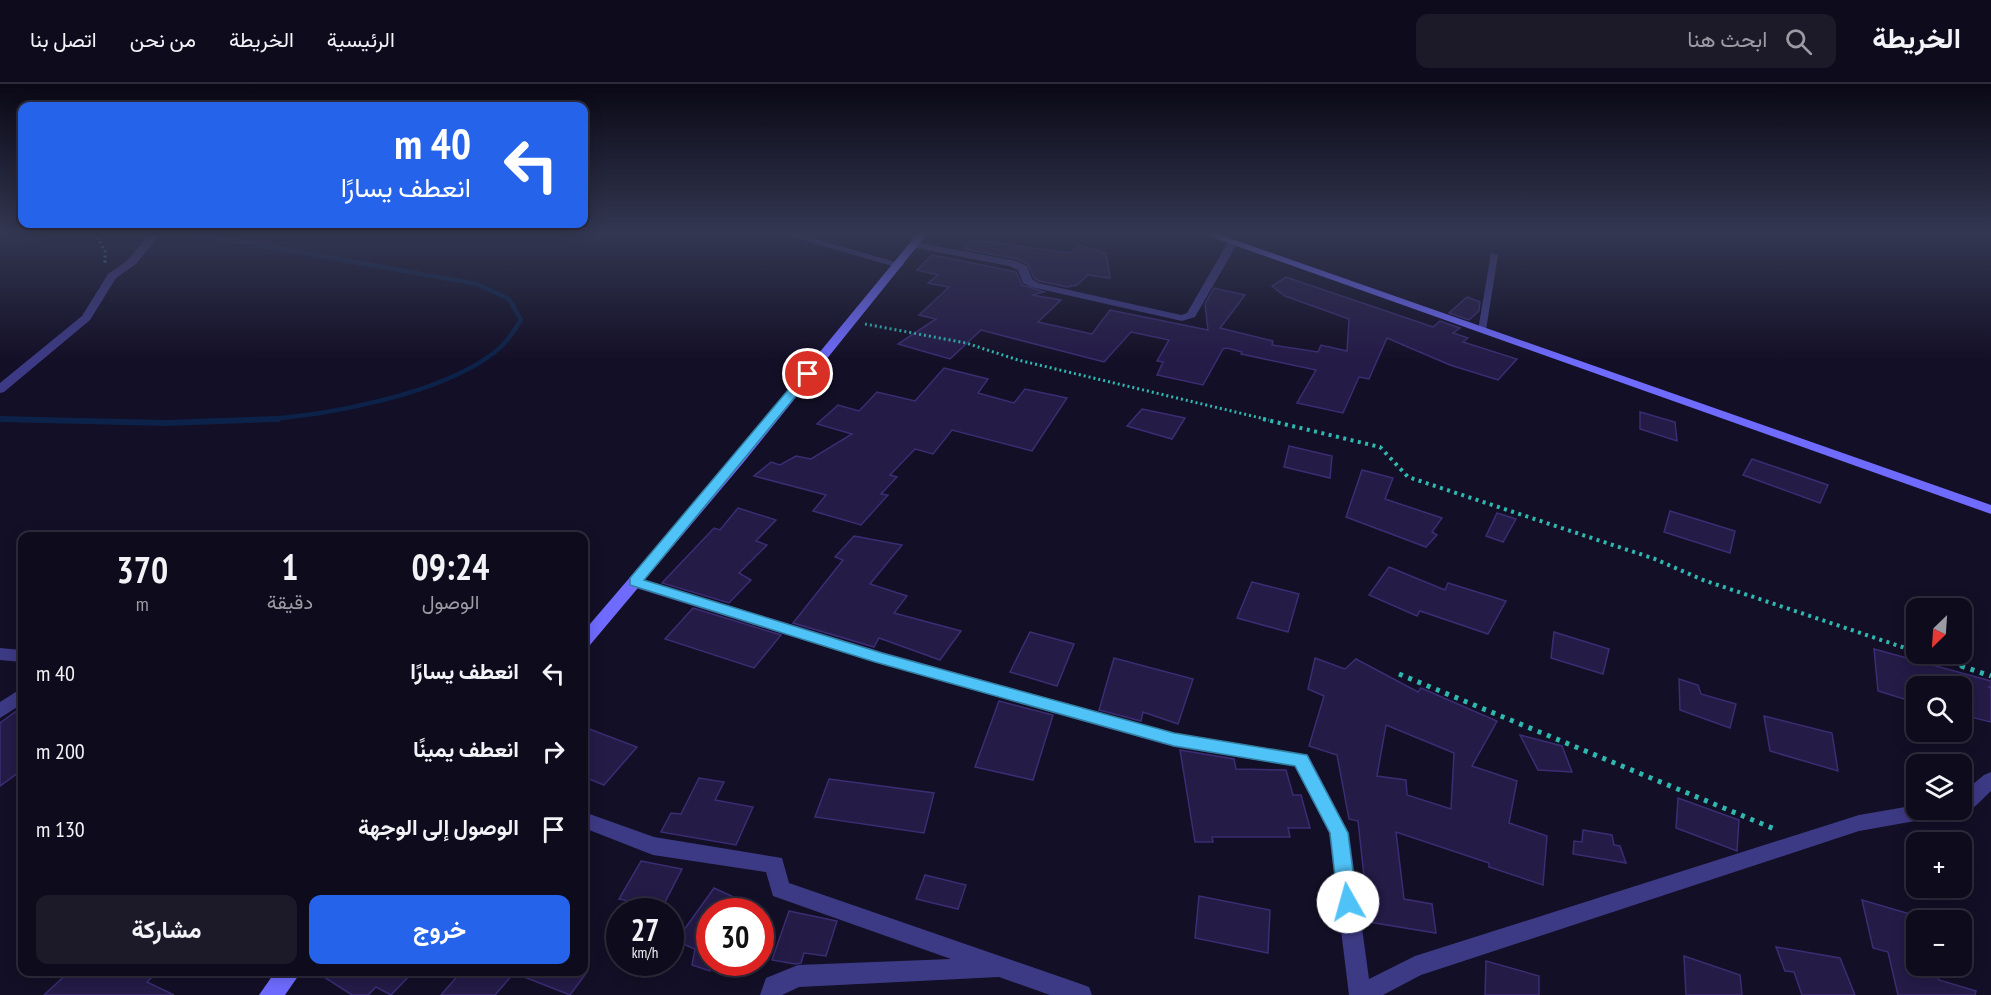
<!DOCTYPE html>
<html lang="ar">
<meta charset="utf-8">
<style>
:root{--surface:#0e0b1c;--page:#1c1929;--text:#f1f3f6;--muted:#9b9ba3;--line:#2e2b3b;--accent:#2563eb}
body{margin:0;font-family:"PT Sans Narrow",Vazirmatn,sans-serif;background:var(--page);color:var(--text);direction:rtl;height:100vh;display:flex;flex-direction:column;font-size:22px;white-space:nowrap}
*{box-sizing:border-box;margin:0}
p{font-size:20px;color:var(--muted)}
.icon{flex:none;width:33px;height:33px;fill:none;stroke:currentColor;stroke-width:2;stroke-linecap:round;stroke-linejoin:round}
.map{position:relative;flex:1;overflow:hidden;direction:ltr}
.drawer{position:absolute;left:18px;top:448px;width:570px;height:444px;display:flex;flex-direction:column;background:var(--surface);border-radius:12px;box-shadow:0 3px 15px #0003,0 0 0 2px var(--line);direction:rtl}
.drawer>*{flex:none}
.banner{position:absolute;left:18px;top:18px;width:570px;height:126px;border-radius:12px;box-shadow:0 3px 15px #0003,0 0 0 2px var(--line);direction:rtl;background:#2563eb;color:#fff;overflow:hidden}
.needle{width:39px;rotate:205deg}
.fabs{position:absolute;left:1906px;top:514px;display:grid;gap:12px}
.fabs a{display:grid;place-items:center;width:66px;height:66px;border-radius:12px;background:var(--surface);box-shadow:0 3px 15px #0003,0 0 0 2px var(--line);font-size:30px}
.speed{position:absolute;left:606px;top:814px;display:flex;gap:12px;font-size:30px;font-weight:700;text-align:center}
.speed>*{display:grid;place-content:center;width:78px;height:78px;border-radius:50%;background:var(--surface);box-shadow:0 3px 15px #0003,0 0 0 2px var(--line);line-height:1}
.speed small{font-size:15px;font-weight:400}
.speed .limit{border:9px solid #d22;background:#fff;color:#111}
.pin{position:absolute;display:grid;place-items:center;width:51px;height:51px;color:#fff;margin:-26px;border:3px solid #fff;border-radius:50%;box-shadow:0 2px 6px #0007}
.me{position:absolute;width:66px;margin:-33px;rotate:353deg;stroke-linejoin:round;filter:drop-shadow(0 0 4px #0008)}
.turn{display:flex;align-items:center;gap:21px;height:126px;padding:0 18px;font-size:27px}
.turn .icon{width:78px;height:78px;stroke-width:2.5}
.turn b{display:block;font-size:42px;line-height:51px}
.eta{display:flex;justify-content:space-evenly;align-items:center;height:102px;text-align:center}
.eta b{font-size:36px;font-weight:700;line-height:42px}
.button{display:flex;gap:12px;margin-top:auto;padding:12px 18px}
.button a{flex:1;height:69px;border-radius:12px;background:var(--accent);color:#fff;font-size:24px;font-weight:700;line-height:69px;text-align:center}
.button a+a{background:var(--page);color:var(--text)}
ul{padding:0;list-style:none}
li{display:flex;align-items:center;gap:18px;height:78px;padding:0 18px}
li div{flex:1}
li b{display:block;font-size:22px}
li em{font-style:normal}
header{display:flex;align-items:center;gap:36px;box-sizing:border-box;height:84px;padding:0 30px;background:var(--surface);border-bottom:2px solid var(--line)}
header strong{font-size:28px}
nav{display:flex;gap:33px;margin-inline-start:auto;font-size:21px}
.search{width:420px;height:54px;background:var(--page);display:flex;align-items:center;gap:15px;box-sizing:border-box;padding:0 21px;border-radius:12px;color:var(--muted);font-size:22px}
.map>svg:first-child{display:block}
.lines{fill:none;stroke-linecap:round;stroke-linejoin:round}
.stream-far1{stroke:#0c2248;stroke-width:4.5}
.stream{stroke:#0c2248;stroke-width:6}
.building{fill:#241b47;stroke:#3b2d73;stroke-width:1.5;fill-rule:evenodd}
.path-far2{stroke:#2fb8b0;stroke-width:3;stroke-dasharray:2 3;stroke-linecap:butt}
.path-far1{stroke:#2fb8b0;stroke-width:4;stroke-dasharray:3 4.5;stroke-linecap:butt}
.path{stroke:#2fb8b0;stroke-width:5;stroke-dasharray:4 6;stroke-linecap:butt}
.lane{fill:#3d3a85;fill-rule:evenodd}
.street{fill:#3d3a85;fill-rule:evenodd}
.secondary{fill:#6f6bff;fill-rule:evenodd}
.route{fill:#4fc3f7;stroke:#337fa1;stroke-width:1.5}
</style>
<header>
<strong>الخريطة</strong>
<div class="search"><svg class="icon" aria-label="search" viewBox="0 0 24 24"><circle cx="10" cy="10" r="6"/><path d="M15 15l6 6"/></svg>ابحث هنا</div>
<nav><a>الرئيسية</a><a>الخريطة</a><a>من نحن</a><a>اتصل بنا</a></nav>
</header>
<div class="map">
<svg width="1991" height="911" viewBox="0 0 1991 911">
<rect width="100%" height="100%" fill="#130f26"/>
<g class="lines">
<g class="stream-far1">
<path d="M192,149L477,200L509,215L521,236C513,248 507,259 495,268C440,311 325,332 256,336"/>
<path d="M0,335L45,336"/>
</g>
<path class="stream" d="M0,335L166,339L278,335"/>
</g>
<g class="building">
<path d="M973,156L1070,169L1079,161L1106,169L1110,194L1088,191L1077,201L1067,203L1039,197L1034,194L1028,180L1017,175L964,165Z"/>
<path d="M932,171L1016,188L1022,201L1044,208L1032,211L1061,216L1038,238L1092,250L1110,226L1208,246L1205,220L1214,204L1245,211L1220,244L1273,257L1272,261L1318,268L1321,261L1347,267L1349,235L1285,212L1272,202L1286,193L1433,243L1440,237L1460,244L1453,249L1468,254L1463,258L1517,275L1498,296L1450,281L1387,254L1369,295L1359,293L1343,329L1297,319L1316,286L1241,270L1242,268L1227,264L1223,265L1203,301L1157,291L1163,278L1157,277L1169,256L1131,248L1104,278L981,246L950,275L898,260L936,235L919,231L949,203L928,199L938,191L917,186Z"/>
<path d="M1467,213L1480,218L1479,227L1469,236L1449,229Z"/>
<path d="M944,284L988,295L978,309L1014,319L1025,305L1067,314L1032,367L952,346L933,370L915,365L890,391L897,393L881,410L888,411L861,441L813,427L826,411L754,392L771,378L780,381L796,372L811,375L852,350L817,340L838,321L859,327L877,308L915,317Z"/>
<path d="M1142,325L1185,334L1172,355L1127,342Z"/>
<path d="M1640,328L1675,338L1677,357L1640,345Z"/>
<path d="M1289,362L1332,372L1330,394L1284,383Z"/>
<path d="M1752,375L1828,401L1820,419L1743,391Z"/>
<path d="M1362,386L1393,394L1385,415L1442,434L1432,448L1437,451L1426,463L1346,433Z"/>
<path d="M738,424L776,436L756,457L767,461L739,489L751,496L729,519L662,499L714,444L720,446Z"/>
<path d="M1670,427L1735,447L1730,469L1664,448Z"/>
<path d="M1497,429L1516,435L1503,458L1486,452Z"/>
<path d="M854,452L902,461L870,500L907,512L894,529L961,547L940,576L879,554L874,563L793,539L843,476L835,473Z"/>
<path d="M1389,483L1445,506L1448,499L1506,517L1488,550L1420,527L1417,532L1369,511Z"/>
<path d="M1252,498L1299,510L1288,548L1237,534Z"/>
<path d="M693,524L781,551L754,584L665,555Z"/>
<path d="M1030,548L1074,560L1057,602L1010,588Z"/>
<path d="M1554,548L1609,565L1603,590L1551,574Z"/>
<path d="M1874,565L1991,597V603H1988L1991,604V638L1962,631V603H1917V619L1878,607Z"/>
<path d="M1114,574L1193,595L1178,640L1143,628L1141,637L1099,626Z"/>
<path d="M1315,574L1345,585L1356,575L1418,608L1421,604L1497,637L1472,682L1517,697L1509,739L1547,752L1543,801L1489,783V779L1396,748L1404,815L1432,820L1436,849L1369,838L1358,737L1349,735L1337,671L1309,662L1324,612L1308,605ZM1386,641L1454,669L1451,725L1407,711L1406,696L1377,692Z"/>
<path d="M1679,595L1698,601L1701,610L1736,620L1730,644L1680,626Z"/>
<path d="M999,617L1053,631L1033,696L975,683Z"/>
<path d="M22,623V686L0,702V639Z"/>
<path d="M1764,632L1832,649L1838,687L1770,667Z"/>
<path d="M584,643L637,663L604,701L584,693Z"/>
<path d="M1520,651L1562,662L1572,688L1538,686Z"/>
<path d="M1180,666L1234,675L1236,685L1286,686L1293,711H1301L1310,744H1288L1290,753H1212L1213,758H1195Z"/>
<path d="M699,694L724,698L715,716L753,723L736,761L661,748L671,729L681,730Z"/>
<path d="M829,695L934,709L924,749L815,733Z"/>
<path d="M1678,714L1739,736L1737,767L1676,744Z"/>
<path d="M1583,746L1612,751L1614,761L1620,762L1626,779L1573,770L1574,757L1582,758Z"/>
<path d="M641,777L682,785L662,824L619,815Z"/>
<path d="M925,791L966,801L958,825L916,815Z"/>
<path d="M714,804L766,828H710V887L692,881L695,865L676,857Z"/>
<path d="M1199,812L1270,826L1268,869L1195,854Z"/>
<path d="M1862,816L1917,832V882H1935L1939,896L1976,907L1975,911H1898L1888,868L1873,864Z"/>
<path d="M789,827L837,837L826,872L804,869L801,879L795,880L772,876Z"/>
<path d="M1776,863L1840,874L1855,911H1802L1794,888L1785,887Z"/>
<path d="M1684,872L1740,891L1742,911H1686Z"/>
<path d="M1486,877L1539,892V911H1485Z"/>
<path d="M69,888H157L147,898L174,911H44Z"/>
<path d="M316,888H413L391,911L376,903L368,911H352Z"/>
<path d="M461,888H587L570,911L514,889L495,911H441Z"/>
</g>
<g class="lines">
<g class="path-far2">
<path d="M95,149L105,167V181"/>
<path d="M865,240L966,259L1018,276L1269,336"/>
</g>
<g class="path-far1">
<path d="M1263,335L1380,363L1408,393L1655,475L1703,496L1917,568"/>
<path d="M1924,570L1965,583"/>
</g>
<g class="path">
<path d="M1961,582L1991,592"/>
<path d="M1399,590L1777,746"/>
</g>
<path class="lane" d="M1491,169L1498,171L1486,246L1482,248L1478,246Z"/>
<g class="street">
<path d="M150,149H161L136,180L116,194L90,236L4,308L0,309V299L82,232L108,190L128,176Z"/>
<path d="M778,149H796L905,181L896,183Z"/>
<path d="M915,158L1016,177L1027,182L1032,195L1038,199L1181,231L1187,229L1228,158L1237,160L1195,233L1182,237L1031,203L1023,199L1018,186L1009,182L911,163V159Z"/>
<path d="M635,493L882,568L1174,649L1308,671L1349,749L1369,895L1415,872L1859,731L1917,721V726H1942L1939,732L1932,734L1859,747L1421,891L1383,911H1349L1329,749L1295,682L1174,663L874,578L629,502L627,498Z"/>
<path d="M0,564L22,566V578L0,576Z"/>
<path d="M22,604V620L0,634V618Z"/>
<path d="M1991,688V707C1981,716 1970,732 1955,727L1962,726V709L1984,691Z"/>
<path d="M584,728L654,753L782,774L789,799L1081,900L1089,903L1092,911H1050L999,893L799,903L782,911H760L766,894L798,881L951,875L773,812L766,788L653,771L584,744Z"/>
</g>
<g class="secondary">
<path d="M918,149H928L743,379L590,561L584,563V547L733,373Z"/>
<path d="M1200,149H1215L1991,421V430Z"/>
<path d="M275,888H301L285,911H259Z"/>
</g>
</g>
<linearGradient id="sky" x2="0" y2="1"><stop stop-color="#0a0815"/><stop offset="0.54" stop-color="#333752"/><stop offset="1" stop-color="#333752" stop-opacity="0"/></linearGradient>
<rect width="1991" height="277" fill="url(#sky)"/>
<path class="route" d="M804,287L814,290L644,496L882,569L1174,649L1307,671L1348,749L1357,818L1355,824L1348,827L1341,824L1338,818L1330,749L1295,682L1174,662L875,578L630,501V494Z"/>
</svg>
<div class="fabs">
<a><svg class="needle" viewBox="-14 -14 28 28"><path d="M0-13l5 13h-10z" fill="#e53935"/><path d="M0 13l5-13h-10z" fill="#9b9ba3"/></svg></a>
<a><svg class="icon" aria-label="search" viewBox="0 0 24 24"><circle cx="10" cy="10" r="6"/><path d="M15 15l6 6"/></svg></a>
<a><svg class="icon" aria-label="layers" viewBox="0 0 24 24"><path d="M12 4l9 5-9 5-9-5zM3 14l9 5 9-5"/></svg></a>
<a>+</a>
<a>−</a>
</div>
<div class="speed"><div>27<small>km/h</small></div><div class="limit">30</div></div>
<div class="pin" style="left:808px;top:290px;background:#d93025"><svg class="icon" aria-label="arrive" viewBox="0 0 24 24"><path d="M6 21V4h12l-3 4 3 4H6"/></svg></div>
<svg class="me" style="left:1348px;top:818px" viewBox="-20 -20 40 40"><circle r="19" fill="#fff"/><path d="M0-13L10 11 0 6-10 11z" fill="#4fc3f7"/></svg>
<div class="banner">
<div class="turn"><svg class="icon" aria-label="left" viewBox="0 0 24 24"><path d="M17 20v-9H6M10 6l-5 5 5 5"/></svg><div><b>40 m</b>انعطف يسارًا</div></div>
</div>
<section class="drawer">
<div class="eta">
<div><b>09:24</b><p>الوصول</p></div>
<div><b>1</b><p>دقيقة</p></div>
<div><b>370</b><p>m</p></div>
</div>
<ul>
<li><svg class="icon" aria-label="left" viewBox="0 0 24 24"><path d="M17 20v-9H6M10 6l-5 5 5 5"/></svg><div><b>انعطف يسارًا</b></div><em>40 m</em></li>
<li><svg class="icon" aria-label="right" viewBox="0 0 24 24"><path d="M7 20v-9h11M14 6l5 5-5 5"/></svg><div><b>انعطف يمينًا</b></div><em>200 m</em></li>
<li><svg class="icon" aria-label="arrive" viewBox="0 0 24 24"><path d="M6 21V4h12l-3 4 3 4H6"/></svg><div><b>الوصول إلى الوجهة</b></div><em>130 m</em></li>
</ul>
<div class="button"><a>خروج</a><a>مشاركة</a></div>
</section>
</div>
